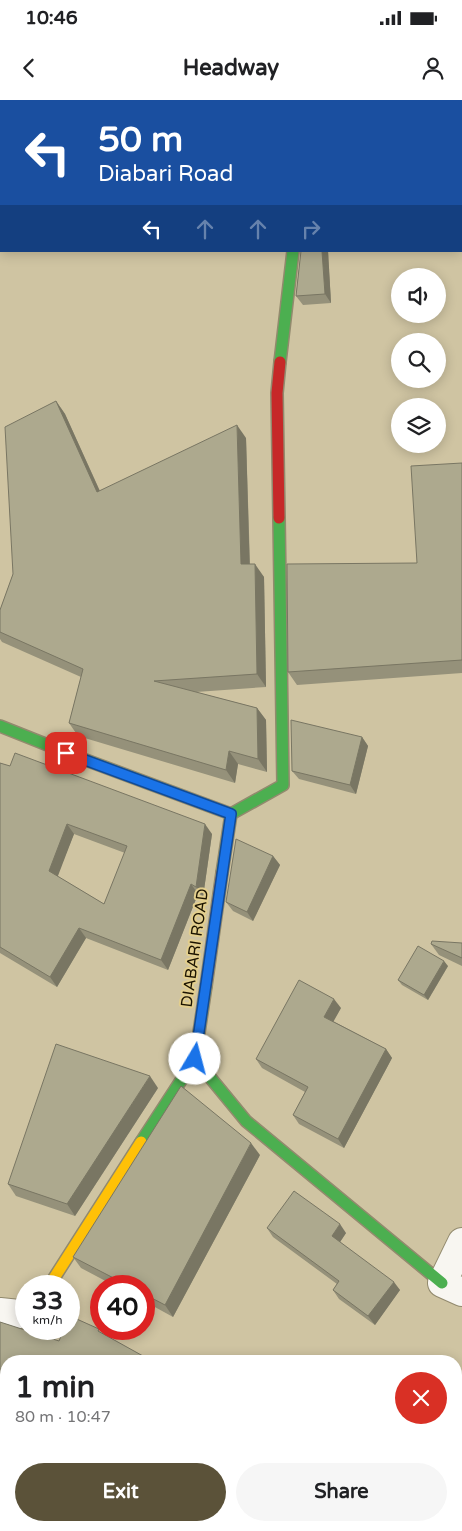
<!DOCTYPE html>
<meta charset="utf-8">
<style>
:root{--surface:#fff;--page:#f6f6f6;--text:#202124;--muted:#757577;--accent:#5b5239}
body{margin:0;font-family:"Varela Round",sans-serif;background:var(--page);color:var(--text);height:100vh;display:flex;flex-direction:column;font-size:19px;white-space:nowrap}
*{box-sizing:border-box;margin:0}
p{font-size:16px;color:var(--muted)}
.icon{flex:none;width:28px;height:28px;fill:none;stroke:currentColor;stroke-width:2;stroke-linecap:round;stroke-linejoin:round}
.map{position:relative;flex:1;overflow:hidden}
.panel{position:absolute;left:0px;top:1255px;width:462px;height:176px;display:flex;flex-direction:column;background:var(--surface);border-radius:20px 20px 0 0;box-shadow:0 2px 12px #0003}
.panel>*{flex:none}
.guide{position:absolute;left:0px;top:0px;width:462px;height:152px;box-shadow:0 2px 12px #0003;background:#1a4fa0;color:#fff;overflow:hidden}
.fabs{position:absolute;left:391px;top:168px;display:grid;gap:10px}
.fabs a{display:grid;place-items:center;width:55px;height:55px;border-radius:50%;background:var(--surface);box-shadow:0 2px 12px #0003;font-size:25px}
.speed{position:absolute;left:15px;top:1175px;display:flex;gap:10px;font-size:25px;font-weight:700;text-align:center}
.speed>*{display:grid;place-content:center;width:65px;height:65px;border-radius:50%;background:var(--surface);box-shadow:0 2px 12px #0003;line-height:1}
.speed small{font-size:12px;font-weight:400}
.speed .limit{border:8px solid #d22;background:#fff;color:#111}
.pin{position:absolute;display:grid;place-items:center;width:42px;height:42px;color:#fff;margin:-21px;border-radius:10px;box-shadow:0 2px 8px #0006}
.me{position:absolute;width:55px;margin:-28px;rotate:8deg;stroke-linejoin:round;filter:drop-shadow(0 0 4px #0008)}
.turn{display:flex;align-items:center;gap:18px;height:105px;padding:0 15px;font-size:22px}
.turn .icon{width:65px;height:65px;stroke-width:2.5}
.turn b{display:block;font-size:35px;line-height:42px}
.lanes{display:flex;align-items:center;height:48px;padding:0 15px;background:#0003;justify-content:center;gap:25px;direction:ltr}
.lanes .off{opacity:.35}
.round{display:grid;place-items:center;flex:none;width:52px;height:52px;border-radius:26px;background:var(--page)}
.head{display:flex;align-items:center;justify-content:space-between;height:85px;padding:0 15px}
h1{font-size:30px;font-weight:700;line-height:38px}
.action{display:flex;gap:10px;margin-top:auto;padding:10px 15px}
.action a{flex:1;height:58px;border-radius:30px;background:var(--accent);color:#fff;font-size:20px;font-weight:700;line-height:58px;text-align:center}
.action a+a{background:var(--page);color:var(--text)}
.status{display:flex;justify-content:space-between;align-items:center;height:35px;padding:0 25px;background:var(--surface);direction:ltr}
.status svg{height:14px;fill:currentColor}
header{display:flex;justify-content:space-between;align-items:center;height:65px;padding:0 15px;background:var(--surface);font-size:22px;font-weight:700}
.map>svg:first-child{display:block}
.water{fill:url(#water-waves)}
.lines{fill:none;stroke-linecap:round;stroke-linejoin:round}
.street-casing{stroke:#928a6e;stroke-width:30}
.fast-casing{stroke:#928a6e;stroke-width:14}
.slow-casing{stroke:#928a6e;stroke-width:14}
.jam-casing{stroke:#928a6e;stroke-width:14}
.street{stroke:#f8f6f1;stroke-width:28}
.fast{stroke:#4caf50;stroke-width:11}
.slow{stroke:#ffc107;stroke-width:11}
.jam{stroke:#c62828;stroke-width:11}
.wall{fill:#95917a;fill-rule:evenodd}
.shaded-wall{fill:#797663}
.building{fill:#ada98e;stroke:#797663;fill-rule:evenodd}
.route-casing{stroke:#114b97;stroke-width:12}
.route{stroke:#1a73e8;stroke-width:9}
.labels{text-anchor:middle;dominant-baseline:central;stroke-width:4;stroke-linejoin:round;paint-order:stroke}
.street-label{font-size:16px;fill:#1c1400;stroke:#e3cf8e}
</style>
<div class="status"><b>10:46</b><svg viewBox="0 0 49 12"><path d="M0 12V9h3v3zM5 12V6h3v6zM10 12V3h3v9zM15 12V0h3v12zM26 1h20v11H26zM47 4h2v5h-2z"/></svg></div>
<header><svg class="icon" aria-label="back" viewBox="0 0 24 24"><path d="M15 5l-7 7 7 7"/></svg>Headway<svg class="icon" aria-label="person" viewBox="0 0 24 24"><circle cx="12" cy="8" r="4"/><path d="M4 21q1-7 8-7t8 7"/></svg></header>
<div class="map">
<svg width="462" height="1431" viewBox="0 0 462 1431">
<defs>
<pattern id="water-waves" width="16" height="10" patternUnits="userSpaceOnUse" patternTransform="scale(1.25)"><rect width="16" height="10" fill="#7da57d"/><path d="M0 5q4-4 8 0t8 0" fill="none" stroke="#668564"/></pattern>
</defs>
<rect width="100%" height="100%" fill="#cfc4a2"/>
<path class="water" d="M0,0H128V1H1V82Z"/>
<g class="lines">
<g class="street-casing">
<g id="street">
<path d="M310,1V0"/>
<path d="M462,1142L442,1183L462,1192"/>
<path d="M0,1212L19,1214L26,1212"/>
</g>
</g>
<g class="fast-casing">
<g id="fast">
<path d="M280,262L293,151"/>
<path d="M0,626L83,659L231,714L222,773"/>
<path d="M231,714L283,685L279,418"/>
<path d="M206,886L195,959L246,1021L442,1183"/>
<path d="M141,1042L195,959"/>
</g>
</g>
<g class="slow-casing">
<path id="slow" d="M49,1186L141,1042"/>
</g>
<g class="jam-casing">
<g id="jam">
<path d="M279,418L277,293L280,262"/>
<path d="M206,886L222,773"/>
</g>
</g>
<use href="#street" class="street"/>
<use href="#fast" class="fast"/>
<use href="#slow" class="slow"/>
<use href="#jam" class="jam"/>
</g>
<g class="wall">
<path d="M241,0H252V1H245Z"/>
<path d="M301,151H328L331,203L303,205L296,196Z"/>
<path d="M56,301L65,314L100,391L246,338L250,464L264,477L266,587L196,592L257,608L266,620L267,672L238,664L235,683L78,636L69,623L81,577L2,542L0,539V510L13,474Z"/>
<path d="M462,363V573L297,585L288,572L417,463Z"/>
<path d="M362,637L368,646L356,694L299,679L292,671Z"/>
<path d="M0,663L212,734L203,797L198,794L168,870L86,838L57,887L0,853ZM74,734L125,753L104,804L57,776Z"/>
<path d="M273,756L280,765L253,821L233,811L226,802Z"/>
<path d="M462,843V866L439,855L431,844Z"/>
<path d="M448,866L428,900L402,885L398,880Z"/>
<path d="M341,908L333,921L386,949L392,958L344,1048L299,1024L293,1015L305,992L262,968L256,959Z"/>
<path d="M158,988L75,1116L16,1096L8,1084Z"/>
<path d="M260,1055L173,1217L144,1201V1186H115L81,1168L73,1157Z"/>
<path d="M267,1128L346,1133L340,1142L400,1190L375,1225L339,1199L333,1190L337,1184L273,1137Z"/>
<path d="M225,1425H456L462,1431H235Z"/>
</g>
<g class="shaded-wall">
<path d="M322,151H328L331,203L325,194Z"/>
<path d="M56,301L65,314L106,405L97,392Z"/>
<path d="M237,325L246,338L250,477L241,464Z"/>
<path d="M255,464L264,477L266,587L257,574Z"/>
<path d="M257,608L266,620L267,672L258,659Z"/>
<path d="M362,637L368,646L356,694L350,685Z"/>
<path d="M229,651L238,664L235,683L226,670Z"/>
<path d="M67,724L74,734L56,781L49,771Z"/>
<path d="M205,724L212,734L203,797L196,787Z"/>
<path d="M273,756L280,765L253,821L247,812Z"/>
<path d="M191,784L198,794L168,870L161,860Z"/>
<path d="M79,828L86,838L57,887L50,877Z"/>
<path d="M444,861L448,866L428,900L424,895Z"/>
<path d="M334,899L341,908L331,926L324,917Z"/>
<path d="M386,949L392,958L344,1048L338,1039Z"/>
<path d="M150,976L158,988L75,1116L67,1104Z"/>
<path d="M251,1043L260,1055L173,1217L165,1205Z"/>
<path d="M340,1124L346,1133L338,1145L332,1136Z"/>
<path d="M394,1182L400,1190L375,1225L368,1216Z"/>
<path d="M22,1425H33L31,1431H20Z"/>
</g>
<g class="building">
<path d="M317,0H377V1H316Z"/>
<path d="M301,151H322L325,194L296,196Z"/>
<path d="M56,301L97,392L237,325L241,464H255L257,574L154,581L257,608L258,659L229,651L226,670L69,623L83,569L0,532V510L13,474L5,327Z"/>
<path d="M462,363V560L288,572L287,464L417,463L411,366Z"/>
<path d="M291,620L362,637L350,685L292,671Z"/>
<path d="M15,653L205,724L196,787L191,784L161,860L79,828L50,877L0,847V663L10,666ZM67,724L127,746L104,804L49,771Z"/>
<path d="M236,739L273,756L247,812L226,802Z"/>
<path d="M432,841L462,843V858L431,844Z"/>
<path d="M418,846L444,861L424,895L398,880Z"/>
<path d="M299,880L334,899L324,917L386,949L338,1039L293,1015L308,987L256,959Z"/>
<path d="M56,944L150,976L67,1104L8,1084Z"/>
<path d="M181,986L251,1043L165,1205L144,1194V1186H129L73,1157Z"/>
<path d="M294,1091L340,1124L332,1136L394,1182L368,1216L333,1190L339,1181L267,1128Z"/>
<path d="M70,1216L99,1229L98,1231L152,1261H6V1425H22L20,1431H0V1222L59,1241L64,1229H69V1219Z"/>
<path d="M456,1421L462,1425V1427L459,1431H246L236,1425H456Z"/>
</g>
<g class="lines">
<g class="route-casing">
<path id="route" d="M66,653L231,714L195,959"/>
</g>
<use href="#route" class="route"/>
</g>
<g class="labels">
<g class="street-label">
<text transform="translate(195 848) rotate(-82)">DIABARI ROAD</text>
</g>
</g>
</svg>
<div class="fabs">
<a><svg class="icon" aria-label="sound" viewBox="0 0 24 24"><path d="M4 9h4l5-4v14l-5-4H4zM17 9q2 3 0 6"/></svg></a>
<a><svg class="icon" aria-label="search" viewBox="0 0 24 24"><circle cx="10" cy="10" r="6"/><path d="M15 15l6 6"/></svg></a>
<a><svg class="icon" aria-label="layers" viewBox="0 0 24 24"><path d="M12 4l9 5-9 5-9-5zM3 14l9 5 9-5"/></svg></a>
</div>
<div class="speed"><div>33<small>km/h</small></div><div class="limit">40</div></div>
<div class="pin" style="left:66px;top:653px;background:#d93025"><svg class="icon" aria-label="arrive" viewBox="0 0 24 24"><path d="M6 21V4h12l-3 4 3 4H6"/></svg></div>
<svg class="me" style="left:195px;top:959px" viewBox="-20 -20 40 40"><circle r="19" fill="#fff"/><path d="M0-13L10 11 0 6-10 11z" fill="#1a73e8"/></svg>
<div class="guide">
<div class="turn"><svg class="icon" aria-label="left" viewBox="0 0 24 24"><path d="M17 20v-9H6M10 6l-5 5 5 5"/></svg><div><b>50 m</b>Diabari Road</div></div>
<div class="lanes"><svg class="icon" aria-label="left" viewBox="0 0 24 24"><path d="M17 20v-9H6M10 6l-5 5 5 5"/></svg><svg class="icon off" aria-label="ahead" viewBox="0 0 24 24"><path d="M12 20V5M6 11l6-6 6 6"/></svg><svg class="icon off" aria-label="ahead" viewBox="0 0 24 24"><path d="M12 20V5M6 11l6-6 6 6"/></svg><svg class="icon off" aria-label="right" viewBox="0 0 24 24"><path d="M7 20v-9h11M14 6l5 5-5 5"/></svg></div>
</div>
<section class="panel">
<div class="head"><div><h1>1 min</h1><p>80 m · 10:47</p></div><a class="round" style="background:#d93025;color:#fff"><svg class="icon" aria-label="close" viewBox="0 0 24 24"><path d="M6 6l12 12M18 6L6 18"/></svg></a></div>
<div class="action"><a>Exit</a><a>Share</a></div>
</section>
</div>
